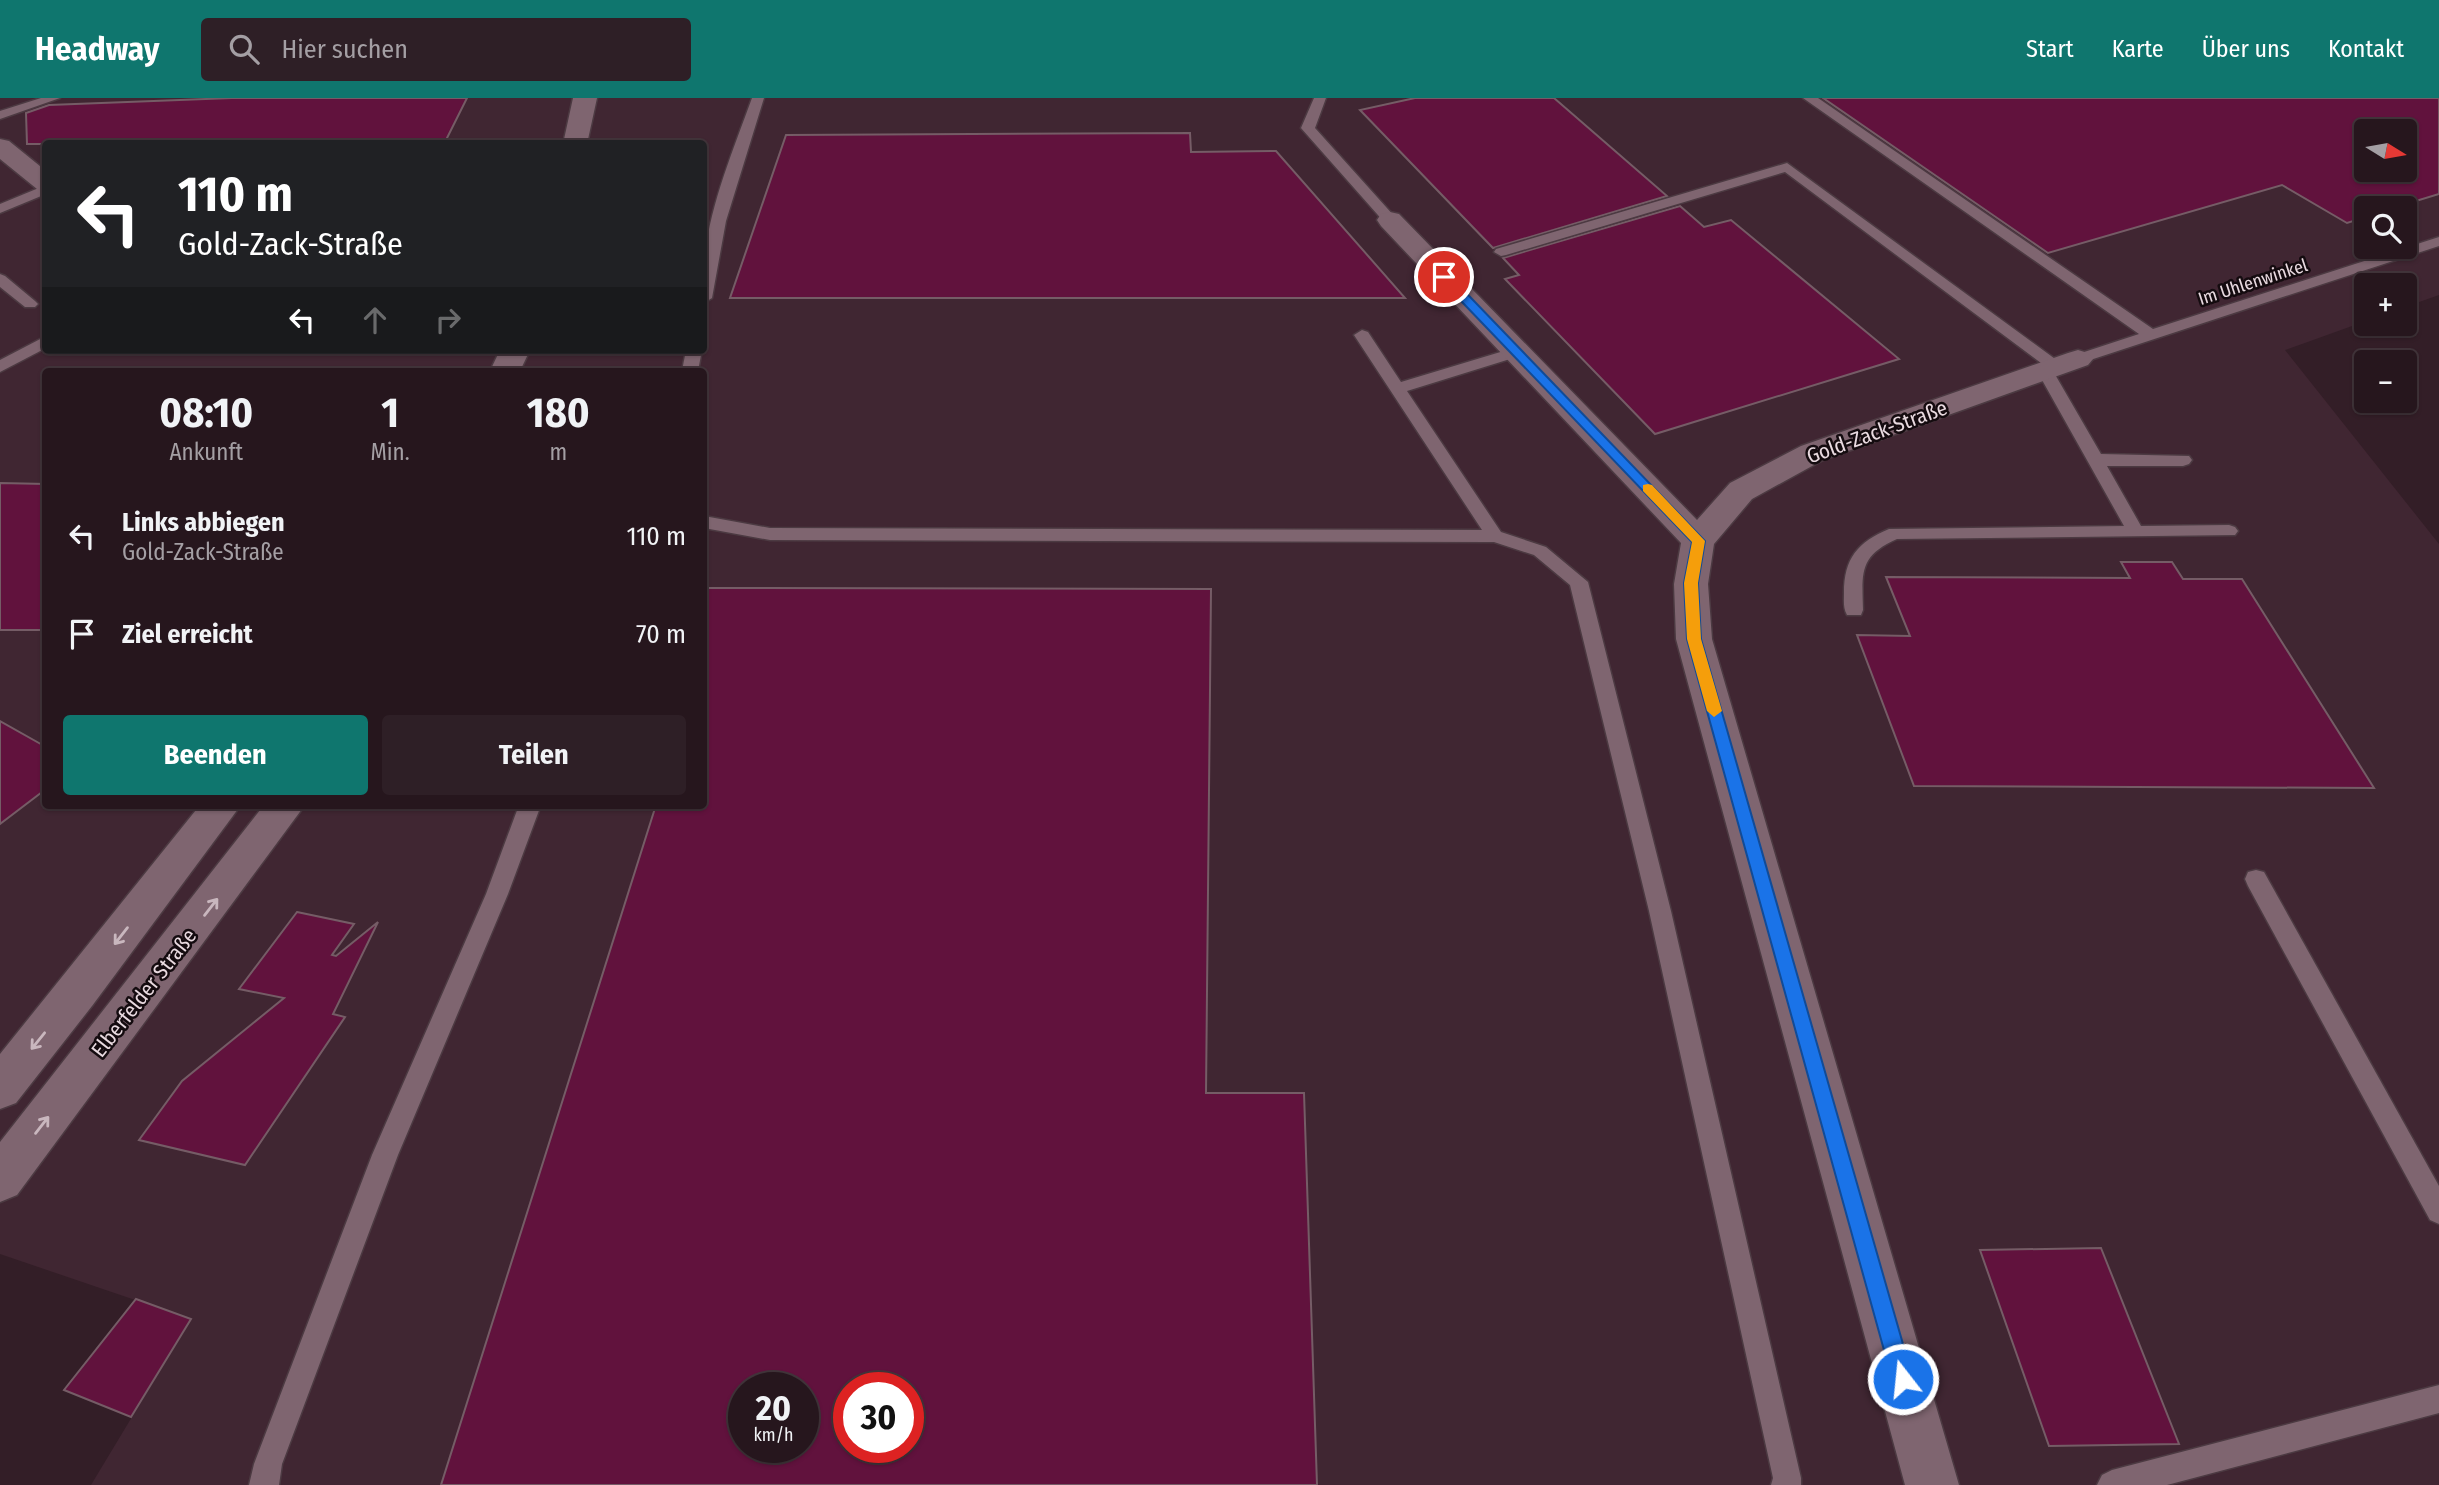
<!DOCTYPE html>
<html lang="de">
<meta charset="utf-8">
<style>
:root{--surface:#26161d;--page:#2e1f26;--text:#f1f3f6;--muted:#a49fa4;--line:#42353b;--accent:#0f766e}
body{margin:0;font-family:"Fira Sans Condensed",sans-serif;background:var(--page);color:var(--text);height:100vh;display:flex;flex-direction:column;font-size:26px;white-space:nowrap}
*{box-sizing:border-box;margin:0}
p{font-size:23px;color:var(--muted)}
.icon{flex:none;width:38px;height:38px;fill:none;stroke:currentColor;stroke-width:2;stroke-linecap:round;stroke-linejoin:round}
.map{position:relative;flex:1;overflow:hidden}
.drawer{position:absolute;left:42px;top:270px;width:665px;height:441px;display:flex;flex-direction:column;background:var(--surface);border-radius:7px;box-shadow:0 2px 5px #0004,0 0 0 2px var(--line)}
.drawer>*{flex:none}
.guide{position:absolute;left:42px;top:42px;width:665px;height:214px;border-radius:7px;box-shadow:0 2px 5px #0004,0 0 0 2px var(--line);background:#202124;color:#fff;overflow:hidden}
.needle{width:46px;rotate:101deg}
.controls{position:absolute;left:2354px;top:21px;display:grid;gap:14px}
.controls a{display:grid;place-items:center;width:63px;height:63px;border-radius:7px;background:var(--surface);box-shadow:0 2px 5px #0004,0 0 0 2px var(--line);font-size:35px}
.speed{position:absolute;left:728px;top:1274px;display:flex;gap:14px;font-size:35px;font-weight:700;text-align:center}
.speed>*{display:grid;place-content:center;width:91px;height:91px;border-radius:50%;background:var(--surface);box-shadow:0 2px 5px #0004,0 0 0 2px var(--line);line-height:1}
.speed small{font-size:18px;font-weight:400}
.speed .limit{border:10px solid #d22;background:#fff;color:#111}
.pin{position:absolute;display:grid;place-items:center;width:60px;height:60px;color:#fff;margin:-30px;border:4px solid #fff;border-radius:50%;box-shadow:0 2px 7px #0007}
.me{position:absolute;width:77px;margin:-38px;rotate:344deg;stroke-linejoin:round;filter:drop-shadow(0 0 5px #0008)}
.turn{display:flex;align-items:center;gap:24px;height:147px;padding:0 21px;font-size:32px}
.turn .icon{width:91px;height:91px;stroke-width:2.5}
.turn b{display:block;font-size:49px;line-height:60px}
.lanes{display:flex;align-items:center;height:66px;padding:0 21px;background:#0003;justify-content:center;gap:35px;direction:ltr}
.lanes .off{opacity:.35}
.eta{display:flex;justify-content:space-evenly;align-items:center;height:119px;text-align:center}
.eta b{font-size:42px;font-weight:700;line-height:49px}
.cta{display:flex;gap:14px;margin-top:auto;padding:14px 21px}
.cta a{flex:1;height:80px;border-radius:7px;background:var(--accent);color:#fff;font-size:28px;font-weight:700;line-height:80px;text-align:center}
.cta a+a{background:var(--page);color:var(--text)}
ul{padding:0;list-style:none}
li{display:flex;align-items:center;gap:21px;height:98px;padding:0 21px}
li div{flex:1}
li b{display:block;font-size:26px}
li em{font-style:normal}
header{display:flex;align-items:center;gap:42px;box-sizing:border-box;height:98px;padding:0 35px;background:var(--accent);color:#fff}
header strong{font-size:33px}
nav{display:flex;gap:38px;margin-inline-start:auto;font-size:24px}
.search{width:490px;height:63px;background:var(--page);display:flex;align-items:center;gap:18px;box-sizing:border-box;padding:0 24px;border-radius:7px;color:var(--muted);font-size:26px}
.map>svg:first-child{display:block}
.built{fill:#402632;fill-rule:evenodd}
.building{fill:#61123d;stroke:#755c66;stroke-width:2;fill-rule:evenodd}
.lines{fill:none;stroke-linecap:round;stroke-linejoin:round}
.lane-casing{stroke:#4c3a42;stroke-width:3}
.street-casing{stroke:#4c3a42;stroke-width:3}
.secondary-casing{stroke:#4c3a42;stroke-width:3}
.lane{fill:#7f6570;fill-rule:evenodd}
.street{fill:#7f6570;fill-rule:evenodd}
.secondary{fill:#7f6570;fill-rule:evenodd}
.oneway{stroke:#c9b7be}
.route{fill:#1a73e8;stroke:#114b97;stroke-width:2}
.slow{fill:#f59e0b}
.labels{text-anchor:middle;dominant-baseline:central;stroke-width:5;stroke-linejoin:round;paint-order:stroke}
.far-street-label{font-size:18px;fill:#e9dae0;stroke:#140b0f}
.street-label{font-size:21px;fill:#e9dae0;stroke:#140b0f}
</style>
<header>
<strong>Headway</strong>
<div class="search"><svg class="icon" aria-label="search" viewBox="0 0 24 24"><circle cx="10" cy="10" r="6"/><path d="M15 15l6 6"/></svg>Hier suchen</div>
<nav><a>Start</a><a>Karte</a><a>Über uns</a><a>Kontakt</a></nav>
</header>
<div class="map">
<svg width="2439" height="1387" viewBox="0 0 2439 1387">
<rect width="100%" height="100%" fill="#331e27"/>
<path class="built" d="M0,0H2439V197L2405,209L2404,187H2366V223L2285,252L2439,446V1387H91L191,1221L0,1156ZM2366,33H2404V72H2366ZM46,46H704V252H46ZM2366,110H2404V149H2366ZM46,273H704V707H46ZM744,1290H803V1349H744ZM849,1290H908V1349H849Z"/>
<g class="building">
<path d="M232,0H467L444,46H27L26,15L49,7Z"/>
<path d="M1415,0H1554L1667,98L1493,150L1360,12Z"/>
<path d="M1823,0H2439V96L2393,110H2366V119L2347,125L2282,87L2048,155ZM2366,33H2404V72H2366Z"/>
<path d="M1190,35L1191,54L1276,53L1405,200H730L786,37Z"/>
<path d="M1680,108L1704,129L1731,122L1899,261L1655,336L1505,181L1519,177L1503,160Z"/>
<path d="M0,385L46,386V532H0Z"/>
<path d="M2121,464H2172L2183,481H2242L2374,690L1914,688L1857,537L1910,538L1886,479L2130,480Z"/>
<path d="M704,490L1211,491L1206,995H1304L1317,1387H441L656,707H704ZM744,1290H803V1349H744ZM849,1290H908V1349H849Z"/>
<path d="M0,623L46,649V691L0,726Z"/>
<path d="M297,814L354,826L332,857L336,858L378,824L333,916L345,919L245,1067L139,1042L182,983L284,900L239,891Z"/>
<path d="M2101,1150L2179,1346L2049,1348L1980,1152Z"/>
<path d="M136,1201L191,1221L131,1319L64,1292Z"/>
</g>
<g class="lines">
<g class="lane-casing">
<g id="lane">
<path d="M41,0H60L0,21V13Z"/>
<path d="M752,0H764L726,123L712,200L704,205C697,136 729,64 752,0Z"/>
<path d="M1314,0H1326L1315,30L1395,119L1397,122L1395,125H1385L1301,30Z"/>
<path d="M1803,0H1818L2153,231L2439,139V148L2078,266L2070,261L2072,258L2139,236Z"/>
<path d="M1787,65L2062,266L2064,269L2062,272L2053,273L2101,356L2189,358L2192,362L2189,366L2183,368H2107L2141,428L2229,427L2235,429L2238,433L2235,437L1897,441C1859,458 1862,474 1863,512L1861,517H1847C1843,510 1844,503 1844,495C1844,460 1858,444 1889,431L2124,428L2037,273L2045,268L1785,74L1506,157L1501,158L1494,154L1496,151Z"/>
<path d="M46,87V96L0,115V106Z"/>
<path d="M0,176L5,178L35,203L38,206L35,209H25L0,189Z"/>
<path d="M1362,232L1368,234L1401,284L1517,249L1525,254L1523,257L1407,293L1501,434L1546,449L1588,484L1671,813L1801,1380V1387H1771L1773,1380L1649,813L1570,487L1534,457L1494,444L770,442L704,430V418L770,430L1482,432L1354,237Z"/>
<path d="M46,238V250L0,274V262Z"/>
<path d="M686,252H702L698,273H682Z"/>
<path d="M519,707H541L508,796L398,1057L282,1366L279,1387H249L254,1366L372,1057L486,796Z"/>
<path d="M2256,772L2264,774L2439,1088V1126L2430,1122L2248,788L2245,781L2248,774Z"/>
<path d="M2439,1287V1315L2167,1387H2097L2102,1377L2112,1372Z"/>
</g>
</g>
<g class="street-casing">
<g id="street">
<path d="M0,41L9,43L46,73V94L37,91L0,61Z"/>
<path d="M1390,114L1399,116L1697,422L1730,385L1801,348L2068,255L2078,252L2088,255L2093,261L2088,267L1823,362L1752,401L1714,446L1708,486L1712,541L1959,1387H1905L1676,541L1674,486L1681,445L1381,128L1377,122L1381,116Z"/>
</g>
</g>
<g class="secondary-casing">
<g id="secondary">
<path d="M573,0H597L587,46H563Z"/>
<path d="M500,252H530L520,273H490Z"/>
<path d="M200,707H241L92,908L16,1005L0,1011V956Z"/>
<path d="M264,707H305L17,1097L0,1104V1044Z"/>
</g>
</g>
<use href="#lane" class="lane"/>
<use href="#street" class="street"/>
<use href="#secondary" class="secondary"/>
</g>
<defs><path id="oneway-shaft" d="M-6 0H5M1.5-3L5.5 0L1.5 3" fill="none" stroke-width="1.6" stroke-linecap="round" stroke-linejoin="round" transform="scale(1.75)"/></defs>
<g class="oneway">
<use href="#oneway-shaft" transform="translate(211 809) rotate(-52)"/>
<use href="#oneway-shaft" transform="translate(121 838) rotate(128)"/>
<use href="#oneway-shaft" transform="translate(38 943) rotate(129)"/>
<use href="#oneway-shaft" transform="translate(42 1027) rotate(-52)"/>
</g>
<path class="route" d="M1440,176H1448L1705,443L1698,485L1701,541L1913,1281L1910,1289L1903,1292L1895,1289L1892,1281L1687,541L1684,485L1692,444L1440,181Z"/>
<path class="slow" d="M1648,386L1652,387L1705,443L1698,485L1701,541L1722,613L1714,619L1707,613L1687,541L1684,485L1692,444L1643,393V387Z"/>
<g class="labels">
<g class="far-street-label">
<text transform="translate(2253 184) rotate(-18)">Im Uhlenwinkel</text>
</g>
<g class="street-label">
<text transform="translate(1877 334) rotate(-20)">Gold-Zack-Straße</text>
<text transform="translate(144 895) rotate(-52)">Elberfelder Straße</text>
</g>
</g>
</svg>
<div class="controls">
<a><svg class="needle" viewBox="-14 -14 28 28"><path d="M0-13l5 13h-10z" fill="#e53935"/><path d="M0 13l5-13h-10z" fill="#a49fa4"/></svg></a>
<a><svg class="icon" aria-label="search" viewBox="0 0 24 24"><circle cx="10" cy="10" r="6"/><path d="M15 15l6 6"/></svg></a>
<a>+</a>
<a>−</a>
</div>
<div class="speed"><div>20<small>km/h</small></div><div class="limit">30</div></div>
<div class="pin" style="left:1444px;top:179px;background:#d93025"><svg class="icon" aria-label="arrive" viewBox="0 0 24 24"><path d="M6 21V4h12l-3 4 3 4H6"/></svg></div>
<svg class="me" style="left:1903px;top:1281px" viewBox="-20 -20 40 40"><circle r="17" fill="#1a73e8" stroke="#fff" stroke-width="3"/><path d="M0-11L8 9 0 5-8 9z" fill="#fff"/></svg>
<div class="guide">
<div class="turn"><svg class="icon" aria-label="left" viewBox="0 0 24 24"><path d="M17 20v-9H6M10 6l-5 5 5 5"/></svg><div><b>110 m</b>Gold-Zack-Straße</div></div>
<div class="lanes"><svg class="icon" aria-label="left" viewBox="0 0 24 24"><path d="M17 20v-9H6M10 6l-5 5 5 5"/></svg><svg class="icon off" aria-label="ahead" viewBox="0 0 24 24"><path d="M12 20V5M6 11l6-6 6 6"/></svg><svg class="icon off" aria-label="right" viewBox="0 0 24 24"><path d="M7 20v-9h11M14 6l5 5-5 5"/></svg></div>
</div>
<section class="drawer">
<div class="eta">
<div><b>08:10</b><p>Ankunft</p></div>
<div><b>1</b><p>Min.</p></div>
<div><b>180</b><p>m</p></div>
</div>
<ul>
<li><svg class="icon" aria-label="left" viewBox="0 0 24 24"><path d="M17 20v-9H6M10 6l-5 5 5 5"/></svg><div><b>Links abbiegen</b><p>Gold-Zack-Straße</p></div><em>110 m</em></li>
<li><svg class="icon" aria-label="arrive" viewBox="0 0 24 24"><path d="M6 21V4h12l-3 4 3 4H6"/></svg><div><b>Ziel erreicht</b></div><em>70 m</em></li>
</ul>
<div class="cta"><a>Beenden</a><a>Teilen</a></div>
</section>
</div>
